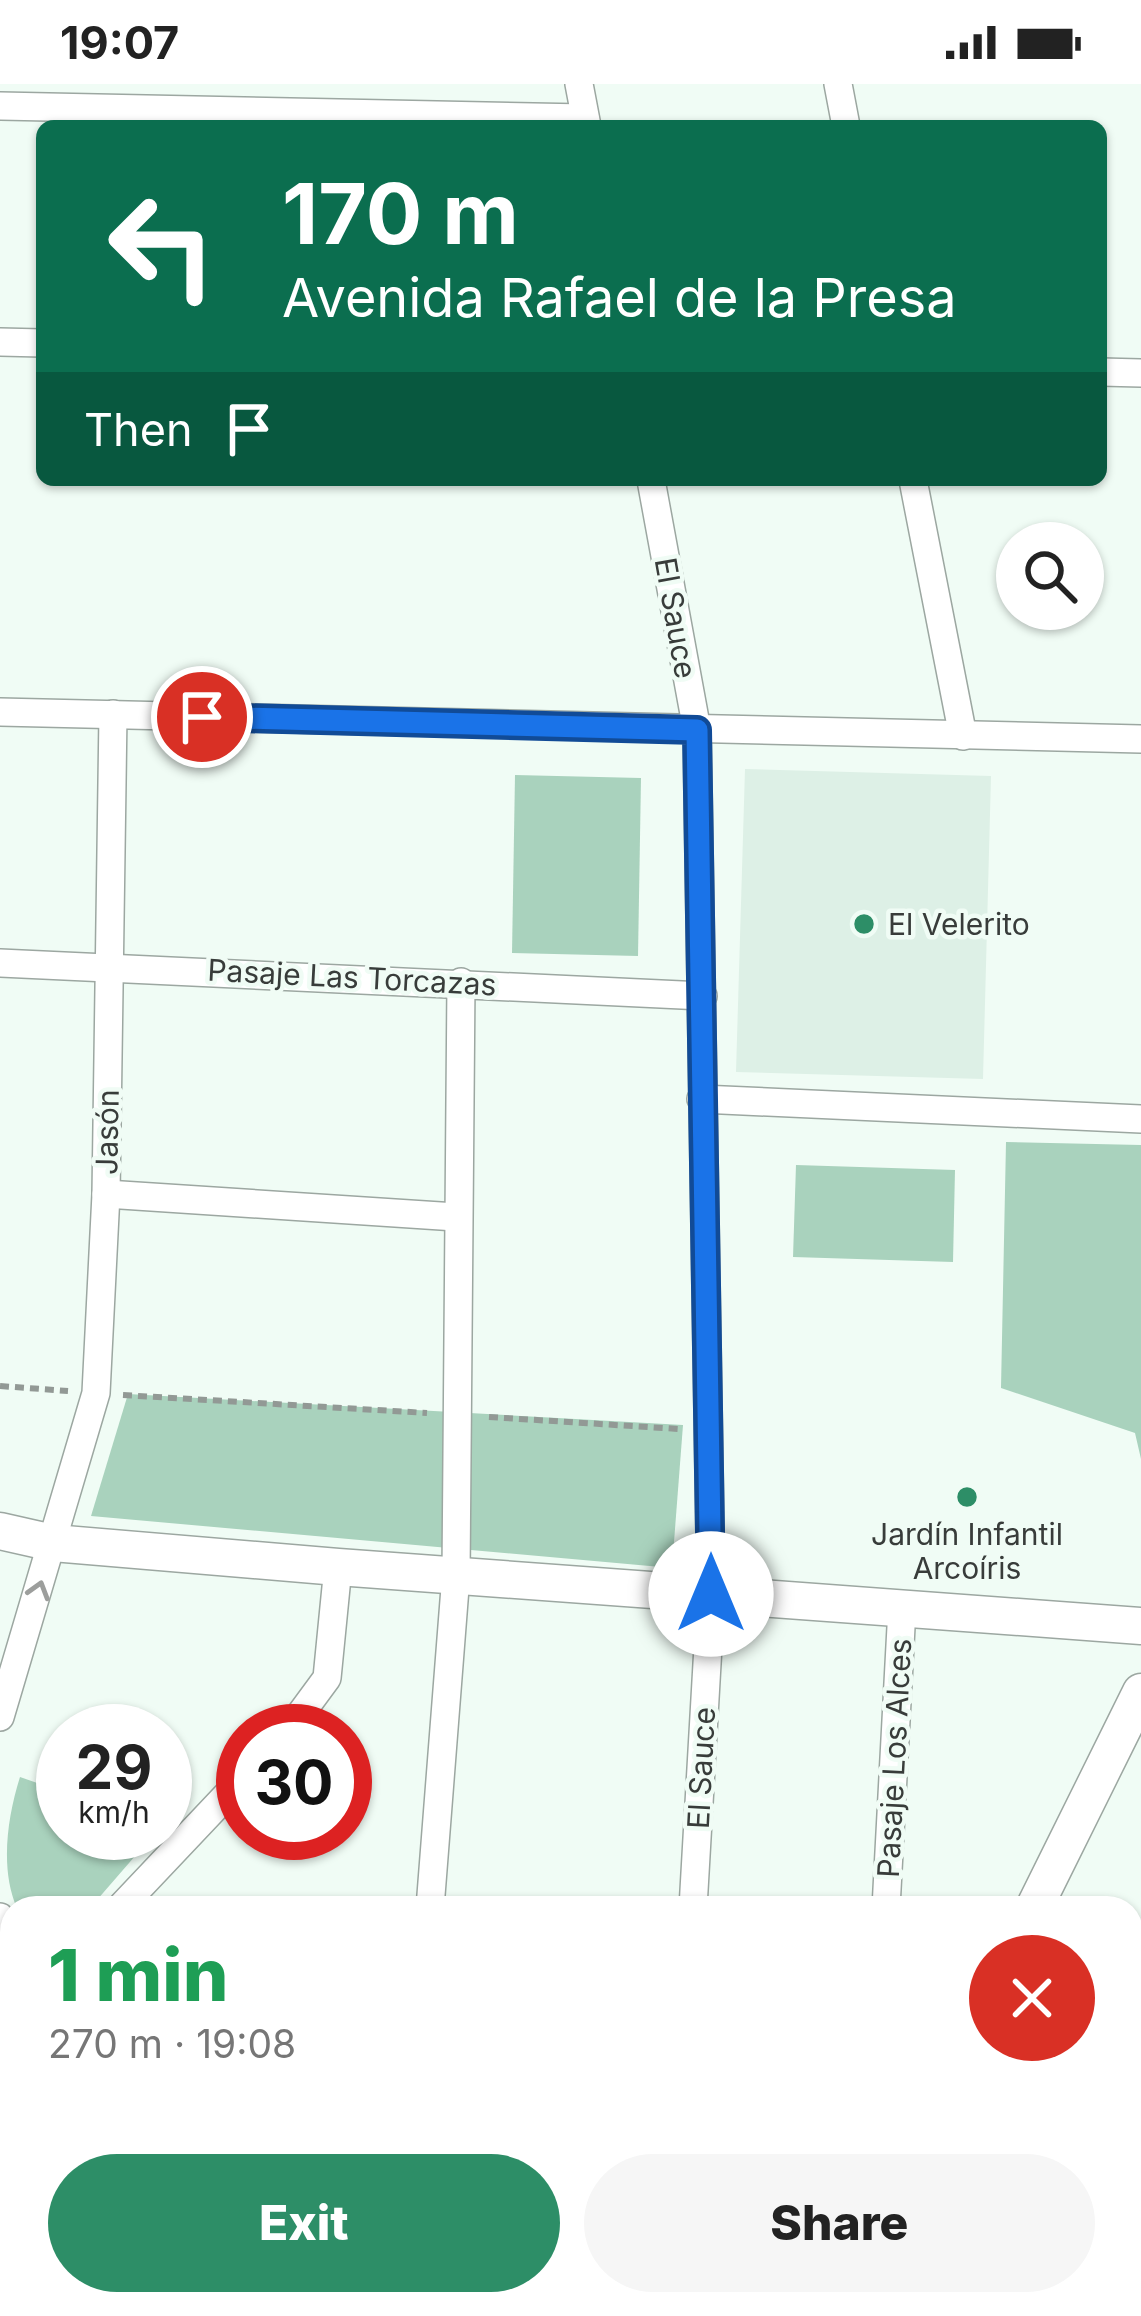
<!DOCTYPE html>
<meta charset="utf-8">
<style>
:root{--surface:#fff;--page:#f6f6f6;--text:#222;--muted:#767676;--accent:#2d8e67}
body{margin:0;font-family:Inter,sans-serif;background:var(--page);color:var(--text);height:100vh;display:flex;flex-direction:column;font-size:45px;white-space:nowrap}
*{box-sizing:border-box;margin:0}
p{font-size:39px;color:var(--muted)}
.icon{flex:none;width:66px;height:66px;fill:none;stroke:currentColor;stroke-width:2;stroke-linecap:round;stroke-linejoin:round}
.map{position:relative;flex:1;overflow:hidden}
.details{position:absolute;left:0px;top:1812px;width:1143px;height:420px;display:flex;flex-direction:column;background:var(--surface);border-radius:36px 36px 0 0;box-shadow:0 3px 9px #0004}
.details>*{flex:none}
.top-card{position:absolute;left:36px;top:36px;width:1071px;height:366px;border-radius:18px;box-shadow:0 3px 9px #0004;background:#0b6e4f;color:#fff;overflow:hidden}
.tools{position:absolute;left:996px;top:438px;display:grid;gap:24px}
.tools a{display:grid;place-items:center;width:108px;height:108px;border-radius:50%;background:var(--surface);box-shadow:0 3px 9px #0004;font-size:60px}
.speed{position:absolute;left:36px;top:1620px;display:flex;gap:24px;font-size:60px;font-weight:700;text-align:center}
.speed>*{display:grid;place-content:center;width:156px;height:156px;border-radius:50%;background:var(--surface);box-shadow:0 3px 9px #0004;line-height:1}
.speed small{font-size:30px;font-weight:400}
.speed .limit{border:18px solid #d22;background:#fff;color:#111}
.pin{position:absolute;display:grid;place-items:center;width:102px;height:102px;color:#fff;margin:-51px;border:6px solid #fff;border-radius:50%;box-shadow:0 3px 12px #0007}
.me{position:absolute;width:132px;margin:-66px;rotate:0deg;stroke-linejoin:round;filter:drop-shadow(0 0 9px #0008)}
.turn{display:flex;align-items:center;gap:42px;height:252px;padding:0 48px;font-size:54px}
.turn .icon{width:156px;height:156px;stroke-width:2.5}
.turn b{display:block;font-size:84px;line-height:102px}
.then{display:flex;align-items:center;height:114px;padding:0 48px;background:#0003;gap:24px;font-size:45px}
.round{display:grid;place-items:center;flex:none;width:126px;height:126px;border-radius:63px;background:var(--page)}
.overview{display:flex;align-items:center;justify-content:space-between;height:204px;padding:0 48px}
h1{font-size:72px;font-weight:800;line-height:90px;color:#1e9e55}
.button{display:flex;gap:24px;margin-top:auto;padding:24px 48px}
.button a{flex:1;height:138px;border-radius:72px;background:var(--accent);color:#fff;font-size:48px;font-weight:800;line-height:138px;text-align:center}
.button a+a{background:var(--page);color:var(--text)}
.status{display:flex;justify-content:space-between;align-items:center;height:84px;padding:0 60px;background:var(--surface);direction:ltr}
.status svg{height:33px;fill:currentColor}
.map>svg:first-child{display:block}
.built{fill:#ddf0e6}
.green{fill:#a9d2bd}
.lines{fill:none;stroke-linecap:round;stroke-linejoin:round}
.minor-casing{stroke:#9ca7a1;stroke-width:30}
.tertiary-casing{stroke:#9ca7a1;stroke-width:39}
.path{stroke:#929995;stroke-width:6;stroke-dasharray:9 6;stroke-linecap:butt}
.minor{stroke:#fff;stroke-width:27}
.tertiary{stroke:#fff;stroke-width:36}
.oneway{stroke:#9c9e9c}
.route-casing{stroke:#114b97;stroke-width:30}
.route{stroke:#1a73e8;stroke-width:21}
.poi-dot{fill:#2d8e67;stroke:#f0fcf5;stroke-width:4.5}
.labels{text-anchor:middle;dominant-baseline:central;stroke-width:9;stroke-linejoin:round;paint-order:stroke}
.street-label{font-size:30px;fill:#383c3a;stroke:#f0fcf5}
.poi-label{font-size:30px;fill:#383c3a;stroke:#f0fcf5;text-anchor:start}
</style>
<div class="status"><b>19:07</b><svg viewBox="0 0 49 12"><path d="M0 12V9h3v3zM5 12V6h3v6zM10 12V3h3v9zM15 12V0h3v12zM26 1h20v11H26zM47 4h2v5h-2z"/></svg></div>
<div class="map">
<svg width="1141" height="2232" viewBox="0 0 1141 2232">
<rect width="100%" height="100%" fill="#f0fcf5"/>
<path class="built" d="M745,685L991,692L983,995L736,988Z"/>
<g class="green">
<path d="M515,691L641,694L638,872L512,869Z"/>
<path d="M1006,1058L1141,1061V1375L1135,1349L1001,1304Z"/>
<path d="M796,1081L955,1086L953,1178L793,1173Z"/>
<path d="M128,1310L683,1341L672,1484L91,1432Z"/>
<path d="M20,1693L63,1708V1749H155L90,1824H17C0,1786 7,1734 20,1693Z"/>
</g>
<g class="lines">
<g class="minor-casing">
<g id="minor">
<path d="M579,0L587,42"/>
<path d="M838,0L846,42"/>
<path d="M0,22L585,34"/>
<path d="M0,258L42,259"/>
<path d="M1101,288L1141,289"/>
<path d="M651,396L697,646L711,1510L693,1824"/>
<path d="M913,396L963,652"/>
<path d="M0,628L1141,655"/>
<path d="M0,879L703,912"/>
<path d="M701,1015L1141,1035"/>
<path d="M106,1110L456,1133"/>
<path d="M0,1633L96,1309L106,1110L113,630"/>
<path d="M288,1647L327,1594L338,1483"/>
<path d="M120,1824L243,1694"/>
<path d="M430,1824L456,1491L461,898"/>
<path d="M886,1824L902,1524"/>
<path d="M0,1833L12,1850"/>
<path d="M1131,1854H1141"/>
<path d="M0,1888L12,1900"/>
<path d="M0,1951L12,1938"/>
<path d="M1131,2060L1141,2062"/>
<path d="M356,2220L369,2232"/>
<path d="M413,2220L426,2232"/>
<path d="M96,2232L107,2220"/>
<path d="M456,2232L468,2220"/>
<path d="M1113,2232L1124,2220"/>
</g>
</g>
<g class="tertiary-casing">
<g id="tertiary">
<path d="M0,1447L53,1459L338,1483L1141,1542"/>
<path d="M1034,1824L1141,1608"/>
<path d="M761,2232L770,2220"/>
</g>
</g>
<g class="path">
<path d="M0,1302L68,1307"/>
<path d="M123,1311L427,1329"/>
<path d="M489,1333L679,1345"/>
</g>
<use href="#minor" class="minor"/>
<use href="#tertiary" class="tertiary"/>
</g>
<defs><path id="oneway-chevron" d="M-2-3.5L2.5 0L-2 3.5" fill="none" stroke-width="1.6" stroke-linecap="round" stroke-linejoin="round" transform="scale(3)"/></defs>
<use class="oneway" href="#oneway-chevron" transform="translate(39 1506) rotate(-73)"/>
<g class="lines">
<g class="route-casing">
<path id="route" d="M202,633L697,646L711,1510"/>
</g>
<use href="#route" class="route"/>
</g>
<g class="poi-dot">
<circle cx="864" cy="840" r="12"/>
<circle cx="967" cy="1413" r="12"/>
</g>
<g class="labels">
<g class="street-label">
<text transform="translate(676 534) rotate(80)">El Sauce</text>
<text transform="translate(352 893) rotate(3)">Pasaje Las Torcazas</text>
<text transform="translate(107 1048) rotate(-89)">Jasón</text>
<text transform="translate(894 1674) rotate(-87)">Pasaje Los Alces</text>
<text transform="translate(701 1684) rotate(-87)">El Sauce</text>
</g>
<g class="poi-label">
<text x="888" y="840">El Velerito</text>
<text x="967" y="1450" text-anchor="middle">Jardín Infantil<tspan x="967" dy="34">Arcoíris</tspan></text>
</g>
</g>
</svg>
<div class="tools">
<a><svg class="icon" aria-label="search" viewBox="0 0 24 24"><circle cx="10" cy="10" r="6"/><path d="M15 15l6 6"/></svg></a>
</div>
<div class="speed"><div>29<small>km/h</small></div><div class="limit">30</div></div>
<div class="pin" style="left:202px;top:633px;background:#d93025"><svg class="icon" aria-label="arrive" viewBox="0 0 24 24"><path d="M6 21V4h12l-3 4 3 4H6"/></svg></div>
<svg class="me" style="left:711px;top:1510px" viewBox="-20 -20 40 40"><circle r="19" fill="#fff"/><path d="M0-13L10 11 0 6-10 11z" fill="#1a73e8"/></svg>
<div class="top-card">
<div class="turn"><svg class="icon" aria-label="left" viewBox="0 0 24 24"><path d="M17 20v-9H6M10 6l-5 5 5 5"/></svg><div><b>170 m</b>Avenida Rafael de la Presa</div></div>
<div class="then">Then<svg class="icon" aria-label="arrive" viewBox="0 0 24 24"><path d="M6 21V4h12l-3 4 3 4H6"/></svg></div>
</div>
<section class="details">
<div class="overview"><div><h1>1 min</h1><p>270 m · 19:08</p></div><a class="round" style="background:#d93025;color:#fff"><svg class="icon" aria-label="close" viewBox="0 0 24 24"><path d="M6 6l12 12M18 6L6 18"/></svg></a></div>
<div class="button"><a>Exit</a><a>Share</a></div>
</section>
</div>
